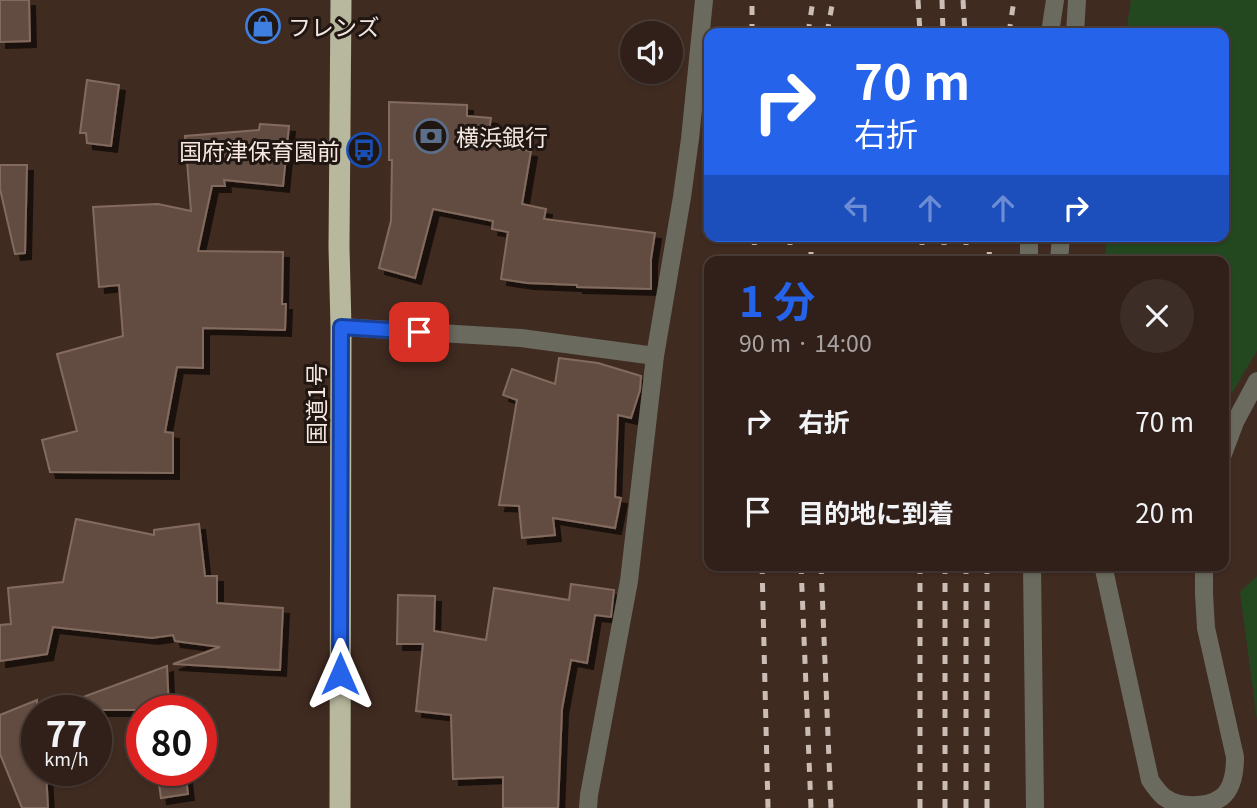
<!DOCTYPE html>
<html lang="ja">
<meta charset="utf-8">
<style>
:root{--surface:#302019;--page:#3c2d26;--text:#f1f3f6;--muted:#a8a3a2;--line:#4b3e38;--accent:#2563eb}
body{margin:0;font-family:Georgia,"Noto Sans JP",serif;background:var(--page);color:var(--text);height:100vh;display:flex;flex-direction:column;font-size:26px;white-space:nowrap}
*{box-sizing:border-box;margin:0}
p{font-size:23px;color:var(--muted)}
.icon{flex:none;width:38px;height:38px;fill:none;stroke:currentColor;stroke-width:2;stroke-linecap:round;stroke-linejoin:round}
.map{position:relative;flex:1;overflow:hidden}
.drawer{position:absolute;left:704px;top:256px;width:525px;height:315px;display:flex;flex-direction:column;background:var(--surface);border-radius:14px;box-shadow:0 2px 5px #0004,0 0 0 2px var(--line)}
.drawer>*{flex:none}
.top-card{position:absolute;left:704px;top:28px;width:525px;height:214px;border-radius:14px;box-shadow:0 2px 5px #0004,0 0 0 2px var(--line);background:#2563eb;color:#fff;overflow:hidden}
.buttons{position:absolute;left:620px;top:21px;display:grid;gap:14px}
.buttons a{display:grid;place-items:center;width:63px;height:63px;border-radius:50%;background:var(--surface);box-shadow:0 2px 5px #0004,0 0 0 2px var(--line);font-size:35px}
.speed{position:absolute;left:21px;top:695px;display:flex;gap:14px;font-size:35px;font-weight:700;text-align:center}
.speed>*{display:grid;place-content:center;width:91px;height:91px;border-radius:50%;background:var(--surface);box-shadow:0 2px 5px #0004,0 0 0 2px var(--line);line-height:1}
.speed small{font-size:18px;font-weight:400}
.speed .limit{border:10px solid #d22;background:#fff;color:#111}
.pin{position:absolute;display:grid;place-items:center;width:60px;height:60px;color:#fff;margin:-30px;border-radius:14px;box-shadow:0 4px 10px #0006}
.me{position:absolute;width:77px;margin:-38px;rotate:0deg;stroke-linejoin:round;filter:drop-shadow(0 0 5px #0008)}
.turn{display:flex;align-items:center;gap:24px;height:147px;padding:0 35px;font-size:32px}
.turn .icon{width:91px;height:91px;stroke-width:2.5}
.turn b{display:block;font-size:49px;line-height:60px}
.lanes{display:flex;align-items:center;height:66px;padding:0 35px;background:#0003;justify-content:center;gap:35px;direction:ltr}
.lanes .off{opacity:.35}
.round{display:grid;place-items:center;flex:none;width:74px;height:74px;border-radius:37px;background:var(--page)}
.overview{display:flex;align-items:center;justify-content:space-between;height:119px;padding:0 35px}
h1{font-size:42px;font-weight:700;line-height:52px;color:var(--accent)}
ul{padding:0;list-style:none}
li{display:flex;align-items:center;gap:21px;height:91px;padding:0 35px}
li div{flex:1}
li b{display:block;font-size:26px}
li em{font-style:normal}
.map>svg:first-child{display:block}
.green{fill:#234820}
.building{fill:#624c40;stroke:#836b5e;stroke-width:2;filter:url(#shadow)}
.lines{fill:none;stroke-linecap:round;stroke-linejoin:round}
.minor{stroke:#6a6a5f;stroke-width:18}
.highway{stroke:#b8b89e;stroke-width:21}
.rail{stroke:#cbbcb4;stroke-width:5;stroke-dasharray:9 9;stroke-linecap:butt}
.route-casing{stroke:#184099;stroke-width:18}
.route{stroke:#2563eb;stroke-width:12}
.labels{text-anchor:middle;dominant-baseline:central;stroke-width:6;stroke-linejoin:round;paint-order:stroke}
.poi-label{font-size:23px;fill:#f5e7e0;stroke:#201612;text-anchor:start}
.street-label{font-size:23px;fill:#f5e7e0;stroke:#201612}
</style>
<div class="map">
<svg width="1257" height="808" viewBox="0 0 1257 808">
<defs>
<filter id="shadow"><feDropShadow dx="6" dy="6" stdDeviation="0" flood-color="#0009"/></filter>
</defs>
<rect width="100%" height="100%" fill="#402b21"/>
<g class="green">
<path d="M1131,0H1257V351L1223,408V261H1106V236H1223V33H1126Z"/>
<path d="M1257,576V720L1240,592Z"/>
</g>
<g class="building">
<path d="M0,0H29L30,41L0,42Z"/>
<path d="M87,80L119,85L111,146L87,143L86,133H80Z"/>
<path d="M389,102L467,105V116L491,118L487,144L531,151L522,204L546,209L544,219L655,233L651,259V289L577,287V285L527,283L501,279L508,232L492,229L493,221L433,209L415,278L379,268L391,221L392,160H389Z"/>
<path d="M260,124L289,126L283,186L224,180L225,186H212L198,251L283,252L282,304H286L285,330L203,328V368L177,367L165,432L173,433V473L50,472L42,440L77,431L57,354L123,336L119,285L99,287L93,207L158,204L191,211L185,136L259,130Z"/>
<path d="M0,165H27L25,253L15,254L0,189Z"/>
<path d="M559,358L598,363L641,376L640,390L631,418L618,415L615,497L621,498L615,528L553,518L555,535L522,538L519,506L499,505L517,400L503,395L512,369L555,384Z"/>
<path d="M76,519L154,535V530L199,524L205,576H217V603L283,608L280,670L173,664L220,647L175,641L173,635L152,638L53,627L47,654L0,661V625L11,624L8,588L63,582Z"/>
<path d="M571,584L614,590L611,617L595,615L587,663L571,660L562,709L558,808H503V777L453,779L451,715L416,711L423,644H397L398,595L435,596L434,631L486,640L494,588L569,600Z"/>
<path d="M167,666L169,710H57L56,707Z"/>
<path d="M37,700V770H46L48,808H22L0,754V715Z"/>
<path d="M157,770H185L188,794L161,798Z"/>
</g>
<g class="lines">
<g class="minor">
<path d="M1050,33L1055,0"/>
<path d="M1075,33L1077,0"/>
<path d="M1029,236V261"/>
<path d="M1059,261L1061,236"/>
<path d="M341,327L521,338L655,356"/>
<path d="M1223,454L1235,422L1257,381"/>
<path d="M1032,565L1035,808"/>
<path d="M1103,565L1150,780C1154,786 1158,792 1164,797C1179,808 1207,808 1222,797C1233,788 1235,771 1235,757L1206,628L1204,594V565"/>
<path d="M588,808L589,795L629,581L655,356L682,197L690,139L704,0"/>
</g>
<path class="highway" d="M340,808L341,327L339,247L341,0"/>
<g class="rail">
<path d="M918,0L920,33"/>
<path d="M942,0L943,33"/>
<path d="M963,0L965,33"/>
<path d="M752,33V0"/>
<path d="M808,33L813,0"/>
<path d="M827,33L833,0"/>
<path d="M1009,33L1014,0"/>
<path d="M754,236L755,261"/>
<path d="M790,236V261"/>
<path d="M922,236V261"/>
<path d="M944,236V261"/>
<path d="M966,236V261"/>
<path d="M811,261V236"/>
<path d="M989,261L990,236"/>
<path d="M762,565L768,808"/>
<path d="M801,565L811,808"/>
<path d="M821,565L831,808"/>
<path d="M920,565V808"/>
<path d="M966,565V808"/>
<path d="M987,565V808"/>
<path d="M945,808V565"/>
</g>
</g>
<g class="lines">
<g class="route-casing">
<path id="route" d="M340,674L341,327L419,332"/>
</g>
<use href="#route" class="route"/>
</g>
<defs>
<g id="shop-ring" transform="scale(1.75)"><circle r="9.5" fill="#201612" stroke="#3f7fe0" stroke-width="1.5"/><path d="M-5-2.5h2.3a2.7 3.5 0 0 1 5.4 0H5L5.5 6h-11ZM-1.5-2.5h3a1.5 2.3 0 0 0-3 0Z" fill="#3f7fe0"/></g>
<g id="bank-ring" transform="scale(1.75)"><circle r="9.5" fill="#201612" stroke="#5c6f8a" stroke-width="1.5"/><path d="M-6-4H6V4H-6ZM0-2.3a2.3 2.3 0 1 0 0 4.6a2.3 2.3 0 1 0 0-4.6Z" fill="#5c6f8a"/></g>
<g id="bus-ring" transform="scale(1.75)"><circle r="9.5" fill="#201612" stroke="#1a4fb4" stroke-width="1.5"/><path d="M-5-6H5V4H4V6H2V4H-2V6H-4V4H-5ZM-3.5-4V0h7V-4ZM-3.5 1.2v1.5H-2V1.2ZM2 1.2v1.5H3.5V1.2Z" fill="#1a4fb4"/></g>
</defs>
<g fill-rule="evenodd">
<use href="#shop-ring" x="263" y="26"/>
<use href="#bank-ring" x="431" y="136"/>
<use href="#bus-ring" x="364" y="150"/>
</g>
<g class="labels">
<g class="poi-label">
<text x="288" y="26">フレンズ</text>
<text x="456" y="136">横浜銀行</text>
<text x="340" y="150" text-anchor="end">国府津保育園前</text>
</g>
<g class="street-label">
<text transform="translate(315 404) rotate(-90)">国道1号</text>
</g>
</g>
</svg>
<div class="buttons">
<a><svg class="icon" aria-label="sound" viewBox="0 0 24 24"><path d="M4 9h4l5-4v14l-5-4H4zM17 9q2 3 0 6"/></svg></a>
</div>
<div class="speed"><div>77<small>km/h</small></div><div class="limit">80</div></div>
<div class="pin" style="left:419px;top:332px;background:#d93025"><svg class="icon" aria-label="arrive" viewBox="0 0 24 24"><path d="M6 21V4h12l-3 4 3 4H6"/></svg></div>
<svg class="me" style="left:340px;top:674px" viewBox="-20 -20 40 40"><path d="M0-17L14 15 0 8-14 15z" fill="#2563eb" stroke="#fff" stroke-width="4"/></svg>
<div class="top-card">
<div class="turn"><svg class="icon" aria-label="right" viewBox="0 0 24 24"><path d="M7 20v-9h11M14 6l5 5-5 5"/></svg><div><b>70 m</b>右折</div></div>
<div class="lanes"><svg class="icon off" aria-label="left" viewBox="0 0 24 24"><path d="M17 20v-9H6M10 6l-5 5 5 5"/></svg><svg class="icon off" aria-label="ahead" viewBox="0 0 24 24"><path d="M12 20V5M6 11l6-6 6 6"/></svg><svg class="icon off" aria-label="ahead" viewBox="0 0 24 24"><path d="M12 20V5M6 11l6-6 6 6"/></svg><svg class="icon" aria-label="right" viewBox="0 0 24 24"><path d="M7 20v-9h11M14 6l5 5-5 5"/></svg></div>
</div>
<section class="drawer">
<div class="overview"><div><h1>1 分</h1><p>90 m · 14:00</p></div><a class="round"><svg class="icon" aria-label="close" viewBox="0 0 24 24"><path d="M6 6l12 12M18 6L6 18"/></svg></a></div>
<ul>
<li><svg class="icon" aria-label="right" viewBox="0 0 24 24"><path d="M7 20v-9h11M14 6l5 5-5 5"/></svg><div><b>右折</b></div><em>70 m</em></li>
<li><svg class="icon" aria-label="arrive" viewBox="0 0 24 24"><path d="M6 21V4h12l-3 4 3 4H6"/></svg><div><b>目的地に到着</b></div><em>20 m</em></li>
</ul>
</section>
</div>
